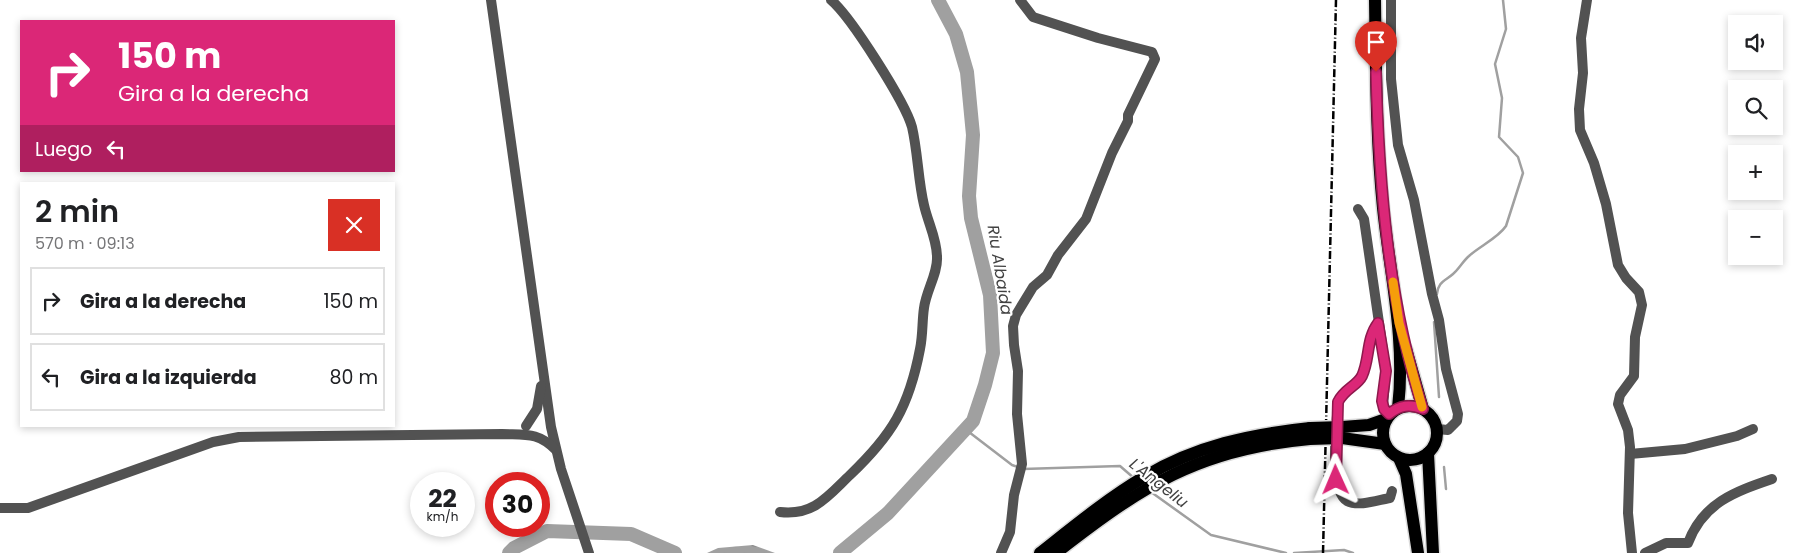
<!DOCTYPE html>
<html lang="es">
<meta charset="utf-8">
<style>
:root{--surface:#fff;--page:#f6f6f6;--text:#202124;--muted:#757577;--line:#e0e0e0}
body{margin:0;font-family:Poppins,sans-serif;background:var(--page);color:var(--text);height:100vh;display:flex;flex-direction:column;font-size:19px;white-space:nowrap}
*{box-sizing:border-box;margin:0}
p{font-size:16px;color:var(--muted)}
.icon{flex:none;width:28px;height:28px;fill:none;stroke:currentColor;stroke-width:2;stroke-linecap:round;stroke-linejoin:round}
.map{position:relative;flex:1;overflow:hidden}
.details{position:absolute;left:20px;top:182px;width:375px;height:245px;display:flex;flex-direction:column;background:var(--surface);border-radius:0px;box-shadow:0 2px 8px #0003}
.details>*{flex:none}
.guide{position:absolute;left:20px;top:20px;width:375px;height:152px;border-radius:0px;box-shadow:0 2px 8px #0003;background:#db2777;color:#fff;overflow:hidden}
.buttons{position:absolute;left:1728px;top:15px;display:grid;gap:10px}
.buttons a{display:grid;place-items:center;width:55px;height:55px;border-radius:0px;background:var(--surface);box-shadow:0 2px 8px #0003;font-size:25px}
.speed{position:absolute;left:410px;top:472px;display:flex;gap:10px;font-size:25px;font-weight:700;text-align:center}
.speed>*{display:grid;place-content:center;width:65px;height:65px;border-radius:50%;background:var(--surface);box-shadow:0 2px 8px #0003;line-height:1}
.speed small{font-size:12px;font-weight:400}
.speed .limit{border:8px solid #d22;background:#fff;color:#111}
.pin{position:absolute;display:grid;place-items:center;width:42px;height:42px;color:#fff;margin:-51px -21px;border-radius:50% 50% 50% 0;rotate:-45deg;box-shadow:0 0 5px #0007}
.pin .icon{rotate:45deg}
.me{position:absolute;width:55px;margin:-28px;rotate:359deg;stroke-linejoin:round;filter:drop-shadow(0 0 4px #0008)}
.turn{display:flex;align-items:center;gap:18px;height:105px;padding:0 15px;font-size:22px}
.turn .icon{width:65px;height:65px;stroke-width:2.5}
.turn b{display:block;font-size:35px;line-height:42px}
.then{display:flex;align-items:center;height:48px;padding:0 15px;background:#0003;gap:10px;font-size:19px}
.round{display:grid;place-items:center;flex:none;width:52px;height:52px;border-radius:0px;background:var(--page)}
.headline{display:flex;align-items:center;justify-content:space-between;height:85px;padding:0 15px}
h1{font-size:30px;font-weight:600;line-height:38px}
ul{padding:0;list-style:none}
li{display:flex;align-items:center;gap:15px;height:68px;margin:0 10px 8px;padding:0 5px;border:2px solid var(--line);border-radius:0px}
li div{flex:1}
li b{display:block;font-size:19px}
li em{font-style:normal}
.map>svg:first-child{display:block}
.water{fill:url(#water-waves)}
.lines{fill:none;stroke-linecap:round;stroke-linejoin:round}
.stream{stroke:#a0a0a0;stroke-width:2.5}
.river{stroke:#a0a0a0;stroke-width:14}
.major-casing{stroke:#dbdbdb;stroke-width:15}
.minor{stroke:#525252;stroke-width:10}
.major{stroke:#000;stroke-width:12}
.rail{stroke:#000;stroke-width:2.5;stroke-dasharray:8 2.5 1 2.5;stroke-linecap:butt}
.major-bridge-casing{stroke:#dbdbdb;stroke-width:15;stroke-linecap:butt}
.major-bridge{stroke:#000;stroke-width:12}
.route-casing{stroke:#8e194d;stroke-width:12}
.route{stroke:#db2777;stroke-width:9}
.slow{stroke:#f59e0b;stroke-width:9}
.labels{text-anchor:middle;dominant-baseline:central;stroke-width:4.5;stroke-linejoin:round;paint-order:stroke}
.water-label{font-size:16px;font-style:italic;fill:#414141;stroke:#fff}
</style>
<div class="map">
<svg width="1798" height="553" viewBox="0 0 1798 553">
<defs>
<pattern id="water-waves" width="16" height="10" patternUnits="userSpaceOnUse" patternTransform="scale(1.25)"><rect width="16" height="10" fill="#a0a0a0"/><path d="M0 5q4-4 8 0t8 0" fill="none" stroke="#888"/></pattern>
</defs>
<rect width="100%" height="100%" fill="#fff"/>
<path class="water" d="M753,545L775,553H707L718,548Z"/>
<g class="lines">
<g class="stream">
<path d="M1437,294C1438,282 1445,281 1453,274C1459,269 1463,261 1469,256C1480,246 1498,238 1506,226L1523,173L1518,157L1499,137L1502,98L1495,64L1506,29L1503,0"/>
<path d="M1434,322L1439,397"/>
<path d="M965,429L1012,465L1018,467"/>
<path d="M1444,467L1446,489"/>
<path d="M1023,469L1120,466L1135,479"/>
<path d="M1151,492L1211,535L1286,553"/>
<path d="M1294,553L1344,550L1353,553"/>
</g>
<g class="river">
<path d="M509,553L514,548L547,531L631,534L675,553"/>
<path d="M840,553L888,513L973,421L985,385L993,353L990,295L971,218L969,196L973,135L967,72L956,34L938,0"/>
</g>
<g class="major-casing">
<g id="major">
<path d="M1375,0C1376,69 1376,139 1383,208C1390,275 1406,340 1398,408"/>
<path d="M1406,349L1423,409"/>
<circle cx="1410" cy="433" r="27"/>
<path d="M1342,427L1369,425L1386,419"/>
<path d="M1342,438L1385,444"/>
<path d="M1428,453L1433,553"/>
<path d="M1399,458L1406,474L1418,553"/>
<path d="M1040,553C1073,527 1107,499 1144,477C1195,446 1252,434 1310,428"/>
<path d="M1056,553C1142,486 1198,449 1310,439"/>
</g>
</g>
<g class="minor">
<path d="M491,0L551,427L561,469L589,553"/>
<path d="M1391,0V79L1398,145L1414,200L1432,294L1439,320L1446,369L1458,414L1457,421L1448,430L1437,429"/>
<path d="M1587,0L1581,38L1583,73L1579,109L1580,130L1594,163L1606,204L1618,265L1626,278L1639,292L1642,305L1635,337L1634,376L1620,395L1618,404L1628,430L1630,447L1628,513L1632,553"/>
<path d="M1358,209L1364,219L1386,371L1383,405L1389,414"/>
<path d="M1378,323C1366,339 1370,359 1362,376C1357,386 1344,389 1338,402C1337,422 1328,490 1347,501C1359,507 1378,500 1390,498L1392,491"/>
<path d="M526,426L537,409L541,386"/>
<path d="M1630,454L1685,449L1737,436L1753,429"/>
<path d="M0,508H28L213,442L239,437L502,434C526,435 538,432 556,450"/>
<path d="M780,512C814,516 828,496 850,475C892,435 909,407 920,349C923,335 922,321 924,308C926,291 938,273 937,257C937,239 928,223 924,205C918,180 918,153 912,127C905,102 851,17 831,0"/>
<path d="M1001,553L1010,532L1014,495L1022,464L1017,414L1018,371L1014,345L1013,326L1016,315L1033,287L1047,275L1058,255L1086,219L1112,153L1128,121V115L1155,59L1152,52L1098,38L1033,17L1020,0"/>
<path d="M1645,553L1666,543H1688C1703,503 1734,492 1772,479"/>
</g>
<use href="#major" class="major"/>
<path class="rail" d="M1323,553L1336,0"/>
<g class="major-bridge-casing">
<g id="major-bridge">
<path d="M1310,428L1342,427"/>
<path d="M1310,439L1342,438"/>
</g>
</g>
<use href="#major-bridge" class="major-bridge"/>
</g>
<g class="lines">
<g class="route-casing">
<path id="route" d="M1336,480L1338,402C1344,389 1357,386 1362,376C1370,359 1366,339 1378,323L1386,371L1382,401L1384,409L1389,414C1400,405 1410,404 1423,409C1388,300 1379,186 1376,72"/>
</g>
<use href="#route" class="route"/>
<path class="slow" d="M1393,282L1399,323L1422,407"/>
</g>
<g class="labels">
<g class="water-label">
<text transform="translate(1000 270) rotate(81)">Riu Albaida</text>
<text transform="translate(1159 483) rotate(38)">L'Angeliu</text>
</g>
</g>
</svg>
<div class="buttons">
<a><svg class="icon" aria-label="sound" viewBox="0 0 24 24"><path d="M4 9h4l5-4v14l-5-4H4zM17 9q2 3 0 6"/></svg></a>
<a><svg class="icon" aria-label="search" viewBox="0 0 24 24"><circle cx="10" cy="10" r="6"/><path d="M15 15l6 6"/></svg></a>
<a>+</a>
<a>−</a>
</div>
<div class="speed"><div>22<small>km/h</small></div><div class="limit">30</div></div>
<div class="pin" style="left:1376px;top:72px;background:#d93025"><svg class="icon" aria-label="arrive" viewBox="0 0 24 24"><path d="M6 21V4h12l-3 4 3 4H6"/></svg></div>
<svg class="me" style="left:1336px;top:480px" viewBox="-20 -20 40 40"><path d="M0-17L14 15 0 8-14 15z" fill="#db2777" stroke="#fff" stroke-width="4"/></svg>
<div class="guide">
<div class="turn"><svg class="icon" aria-label="right" viewBox="0 0 24 24"><path d="M7 20v-9h11M14 6l5 5-5 5"/></svg><div><b>150 m</b>Gira a la derecha</div></div>
<div class="then">Luego<svg class="icon" aria-label="left" viewBox="0 0 24 24"><path d="M17 20v-9H6M10 6l-5 5 5 5"/></svg></div>
</div>
<section class="details">
<div class="headline"><div><h1>2 min</h1><p>570 m · 09:13</p></div><a class="round" style="background:#d93025;color:#fff"><svg class="icon" aria-label="close" viewBox="0 0 24 24"><path d="M6 6l12 12M18 6L6 18"/></svg></a></div>
<ul>
<li><svg class="icon" aria-label="right" viewBox="0 0 24 24"><path d="M7 20v-9h11M14 6l5 5-5 5"/></svg><div><b>Gira a la derecha</b></div><em>150 m</em></li>
<li><svg class="icon" aria-label="left" viewBox="0 0 24 24"><path d="M17 20v-9H6M10 6l-5 5 5 5"/></svg><div><b>Gira a la izquierda</b></div><em>80 m</em></li>
</ul>
</section>
</div>
